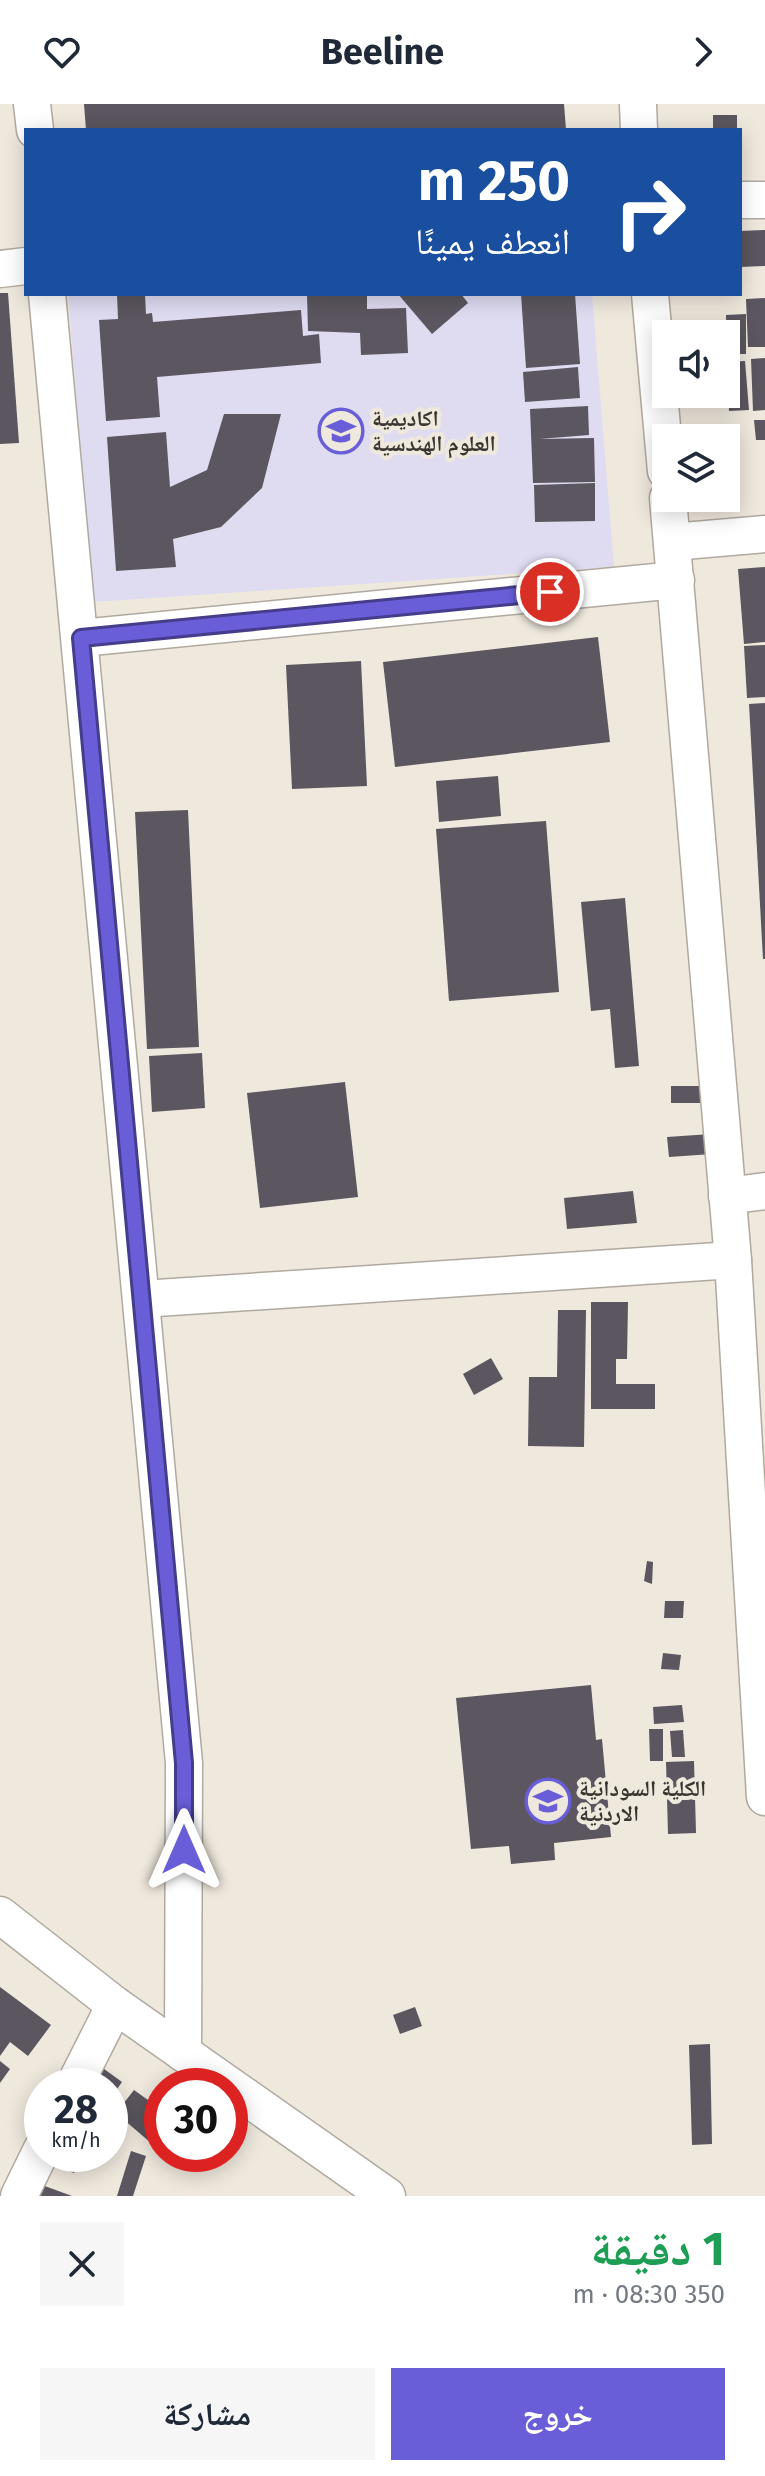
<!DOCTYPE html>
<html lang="ar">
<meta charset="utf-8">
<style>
:root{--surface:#fff;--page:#f6f6f7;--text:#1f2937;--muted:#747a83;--accent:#695ed7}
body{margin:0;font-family:"Fira Sans","Noto Naskh Arabic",sans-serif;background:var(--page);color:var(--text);direction:rtl;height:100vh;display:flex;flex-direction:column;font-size:30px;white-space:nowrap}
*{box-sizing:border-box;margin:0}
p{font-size:26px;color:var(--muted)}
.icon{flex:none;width:44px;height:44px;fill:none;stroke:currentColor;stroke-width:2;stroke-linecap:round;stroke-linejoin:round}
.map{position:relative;height:2092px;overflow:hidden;direction:ltr}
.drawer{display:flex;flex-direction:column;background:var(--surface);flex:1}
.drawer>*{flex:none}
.top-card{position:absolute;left:24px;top:24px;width:718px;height:168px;border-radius:0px;box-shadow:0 4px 20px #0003;direction:rtl;background:#1a4fa0;color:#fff;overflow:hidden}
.tools{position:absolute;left:652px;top:216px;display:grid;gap:16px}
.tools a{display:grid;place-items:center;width:88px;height:88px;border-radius:0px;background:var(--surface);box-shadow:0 4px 20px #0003;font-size:40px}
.speed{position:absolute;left:24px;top:1964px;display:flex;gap:16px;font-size:40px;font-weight:700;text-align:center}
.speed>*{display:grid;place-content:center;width:104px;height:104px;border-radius:50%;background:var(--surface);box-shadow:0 4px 20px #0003;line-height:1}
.speed small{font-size:20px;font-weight:400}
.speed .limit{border:12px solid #d22;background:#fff;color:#111}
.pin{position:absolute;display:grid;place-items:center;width:68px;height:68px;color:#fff;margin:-34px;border:4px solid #fff;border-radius:50%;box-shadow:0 2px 8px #0007}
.me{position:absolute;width:88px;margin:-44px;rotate:0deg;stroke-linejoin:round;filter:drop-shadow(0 0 6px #0008)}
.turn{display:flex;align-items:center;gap:28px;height:168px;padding:0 40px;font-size:36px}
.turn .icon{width:104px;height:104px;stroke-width:2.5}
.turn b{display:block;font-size:56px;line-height:68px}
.round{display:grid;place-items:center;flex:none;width:84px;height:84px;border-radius:0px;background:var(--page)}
.headline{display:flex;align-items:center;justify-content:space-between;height:136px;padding:0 40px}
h1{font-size:48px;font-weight:700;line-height:60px;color:#1e9e55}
.action{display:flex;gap:16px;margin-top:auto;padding:16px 40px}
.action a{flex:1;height:92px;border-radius:0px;background:var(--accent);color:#fff;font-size:32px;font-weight:700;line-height:92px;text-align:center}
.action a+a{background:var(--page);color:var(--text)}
header{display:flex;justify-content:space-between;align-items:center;height:104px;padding:0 40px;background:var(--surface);font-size:36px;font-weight:700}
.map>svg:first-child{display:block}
.education{fill:#dfdcf2}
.building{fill:#5b565f}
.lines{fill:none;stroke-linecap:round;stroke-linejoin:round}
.minor-casing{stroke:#b0a99f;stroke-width:39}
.minor{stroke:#fff;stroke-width:36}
.route-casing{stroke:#443d8c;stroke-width:20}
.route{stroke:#695ed7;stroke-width:14}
.labels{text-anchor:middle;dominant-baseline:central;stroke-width:8;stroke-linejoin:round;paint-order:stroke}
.poi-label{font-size:22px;font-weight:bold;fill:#393632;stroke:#efe8dd;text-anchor:start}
</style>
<header><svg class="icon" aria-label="forward" viewBox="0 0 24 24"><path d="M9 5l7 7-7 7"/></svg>Beeline<svg class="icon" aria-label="heart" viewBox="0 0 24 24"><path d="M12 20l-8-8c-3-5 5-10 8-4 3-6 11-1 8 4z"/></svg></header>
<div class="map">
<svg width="765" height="2092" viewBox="0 0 765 2092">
<rect width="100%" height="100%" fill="#efe8dd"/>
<path class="education" d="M68,190H592L614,463L93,498Z"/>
<g class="building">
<path d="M84,0H564L566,26H86Z"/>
<rect x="713" y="11" width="24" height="15"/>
<path d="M765,126V162L740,163V127Z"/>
<path d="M0,189H8L19,339L0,340Z"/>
<path d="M117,190H145L146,210L152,209L153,218L301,206L303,232L319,230L321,259L157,273L160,313L106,317L99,216L118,215Z"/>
<path d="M307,190H367V205L406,204L408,249L361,251L360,229L308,227Z"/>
<path d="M398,190H461L468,199L432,230Z"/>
<path d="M521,190H575L580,260L526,264Z"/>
<path d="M765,194V243H748L746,195Z"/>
<path d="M746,210V250H727L726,211Z"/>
<path d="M765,254V306L753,307L751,255Z"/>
<path d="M745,257L749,306L729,307L727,258Z"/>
<path d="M578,263L580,294L525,298L523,268Z"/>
<path d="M588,302L589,331L539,335L594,334L595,378L533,379L530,305Z"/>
<path d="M224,310H281L262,384L221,423L173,435L176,463L116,467L107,333L166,328L170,383L207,366Z"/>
<path d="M754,316H765V336H756Z"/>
<path d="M595,379V417L535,418L534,381Z"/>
<path d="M765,463V538L744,540L738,465Z"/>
<path d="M598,533L610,638L395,663L383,558Z"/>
<path d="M765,541V593L747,594L744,542Z"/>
<path d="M361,557L367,682L292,685L286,561Z"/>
<path d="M765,599V855H763L749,600Z"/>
<path d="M498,672L501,712L439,718L436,677Z"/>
<path d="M188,706L199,943L147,945L135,708Z"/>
<path d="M546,717L559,888L449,897L436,725Z"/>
<path d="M625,794L639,962L615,964L610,905L591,907L581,798Z"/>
<path d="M202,949L205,1004L152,1008L149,952Z"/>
<path d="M345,978L358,1093L260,1104L247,989Z"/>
<rect x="671" y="982" width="31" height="17"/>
<path d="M711,1030L712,1050L669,1053L667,1033Z"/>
<path d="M633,1087L637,1119L567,1125L564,1094Z"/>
<path d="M591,1198H628L627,1255H616V1280H655V1305H591Z"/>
<path d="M558,1206H586L584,1343L528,1342L529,1273H557Z"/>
<path d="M491,1254L503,1275L474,1291L463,1270Z"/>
<path d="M647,1457L653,1458L652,1480L644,1477Z"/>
<path d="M665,1497H684L683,1514H664Z"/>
<path d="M663,1549L681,1551L679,1566L661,1565Z"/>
<path d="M591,1581L596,1636L602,1635L611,1733L554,1739L555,1756L511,1760L509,1742L471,1745L456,1594Z"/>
<path d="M682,1601L684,1618L654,1620L653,1603Z"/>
<path d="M649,1625H663V1657H650Z"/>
<path d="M683,1626L685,1653H672L670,1627Z"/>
<path d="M694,1657L696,1729L668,1730L666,1658Z"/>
<path d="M0,1883L51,1921L28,1952L10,1938L0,1952Z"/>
<path d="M415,1903L422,1922L400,1930L393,1911Z"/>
<path d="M710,1940L712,2040L692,2041L689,1941Z"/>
<path d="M0,1957L10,1965L0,1979Z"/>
<path d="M100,1962L122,1978L110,1995V1982H86Z"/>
<path d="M134,1986L162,2006V2036L151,2039L116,2009Z"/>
<path d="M131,2047L146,2052L133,2092H117Z"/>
<path d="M57,2050H82L74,2069L53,2061Z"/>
<path d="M42,2081L72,2092H38Z"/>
</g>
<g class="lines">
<g class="minor-casing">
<g id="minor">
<path d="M32,0L35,26"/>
<path d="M638,0L639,26"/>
<path d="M740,96H765"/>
<path d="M0,165L26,162"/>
<path d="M47,190L184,1659L183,1949"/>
<path d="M650,190L666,367"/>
<path d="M668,394L733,1156L765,1693"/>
<path d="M672,438L765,430"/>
<path d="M81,534L676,476"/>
<path d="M727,1092L765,1087"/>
<path d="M142,1195L733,1156"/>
<path d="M0,1811L115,1901L387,2092"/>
<path d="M74,1982L115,1901"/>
<path d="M19,2092L42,2045"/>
</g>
</g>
<use href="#minor" class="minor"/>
</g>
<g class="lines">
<g class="route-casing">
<path id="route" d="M184,1746V1659L81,534L550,488"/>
</g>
<use href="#route" class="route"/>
</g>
<defs>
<g id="university-ring" transform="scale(2.3)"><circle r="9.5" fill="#efe8dd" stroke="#695ed7" stroke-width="1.5"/><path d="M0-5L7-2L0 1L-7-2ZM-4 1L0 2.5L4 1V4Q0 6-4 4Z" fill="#695ed7"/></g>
</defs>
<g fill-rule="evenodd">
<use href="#university-ring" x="341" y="327"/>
<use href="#university-ring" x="548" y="1697"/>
</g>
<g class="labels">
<g class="poi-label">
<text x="372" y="314">اكاديمية<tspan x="372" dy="25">العلوم الهندسية</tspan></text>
<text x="579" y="1684">الكلية السودانية<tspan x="579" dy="25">الاردنية</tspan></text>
</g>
</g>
</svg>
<div class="tools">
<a><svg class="icon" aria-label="sound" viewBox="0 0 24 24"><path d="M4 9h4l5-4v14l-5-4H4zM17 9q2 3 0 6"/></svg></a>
<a><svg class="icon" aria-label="layers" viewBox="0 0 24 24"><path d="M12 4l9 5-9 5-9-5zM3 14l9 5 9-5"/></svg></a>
</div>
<div class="speed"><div>28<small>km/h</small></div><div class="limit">30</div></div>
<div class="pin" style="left:550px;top:488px;background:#d93025"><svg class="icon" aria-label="arrive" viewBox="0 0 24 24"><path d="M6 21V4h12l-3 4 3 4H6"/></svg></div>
<svg class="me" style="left:184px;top:1746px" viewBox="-20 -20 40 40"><path d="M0-17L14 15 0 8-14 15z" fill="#695ed7" stroke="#fff" stroke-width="4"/></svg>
<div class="top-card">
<div class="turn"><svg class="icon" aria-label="right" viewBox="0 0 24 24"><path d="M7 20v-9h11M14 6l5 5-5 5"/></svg><div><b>250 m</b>انعطف يمينًا</div></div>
</div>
</div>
<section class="drawer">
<div class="headline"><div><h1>1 دقيقة</h1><p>350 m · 08:30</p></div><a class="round"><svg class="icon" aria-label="close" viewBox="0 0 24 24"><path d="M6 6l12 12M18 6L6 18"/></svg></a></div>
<div class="action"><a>خروج</a><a>مشاركة</a></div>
</section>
